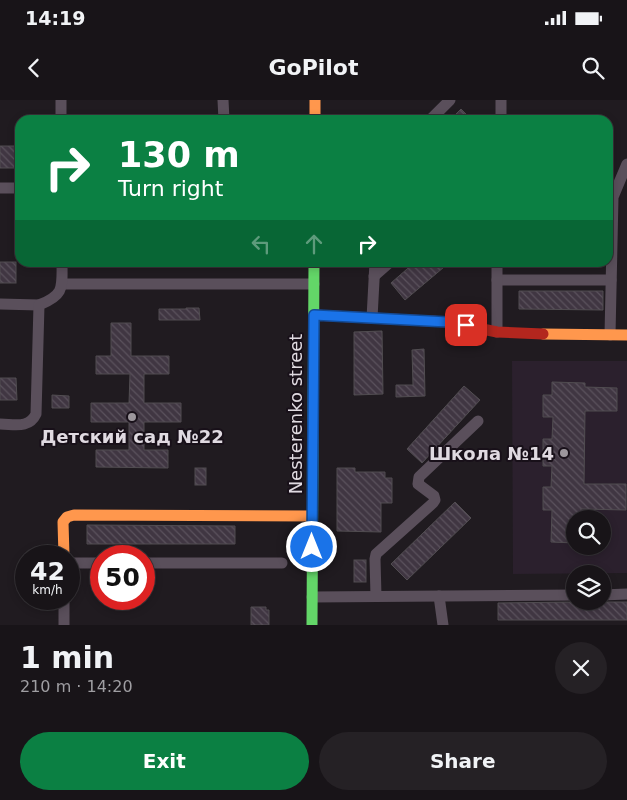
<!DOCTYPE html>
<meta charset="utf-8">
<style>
:root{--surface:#181418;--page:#252125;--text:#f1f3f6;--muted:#9f9ea2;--line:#363337;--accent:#0b8043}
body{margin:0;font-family:"DejaVu Sans",sans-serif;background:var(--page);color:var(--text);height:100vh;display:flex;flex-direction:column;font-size:19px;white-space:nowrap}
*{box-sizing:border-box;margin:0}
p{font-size:16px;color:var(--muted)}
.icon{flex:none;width:28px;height:28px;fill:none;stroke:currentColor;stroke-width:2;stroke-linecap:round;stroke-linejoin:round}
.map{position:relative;height:525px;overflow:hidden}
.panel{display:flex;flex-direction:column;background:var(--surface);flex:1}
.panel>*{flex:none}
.guide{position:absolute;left:15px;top:15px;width:598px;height:152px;border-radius:15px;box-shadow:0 2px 8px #0003,0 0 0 1px var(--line);background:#0b8043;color:#fff;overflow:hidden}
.fabs{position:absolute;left:566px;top:410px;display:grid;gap:10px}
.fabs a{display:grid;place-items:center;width:45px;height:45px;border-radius:50%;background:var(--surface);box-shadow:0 2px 8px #0003,0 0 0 1px var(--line);font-size:25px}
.speed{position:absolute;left:15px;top:445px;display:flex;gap:10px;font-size:25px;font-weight:700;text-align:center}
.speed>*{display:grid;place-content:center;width:65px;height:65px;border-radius:50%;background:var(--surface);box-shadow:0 2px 8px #0003,0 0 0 1px var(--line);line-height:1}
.speed small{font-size:12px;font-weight:400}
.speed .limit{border:8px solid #d22;background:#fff;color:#111}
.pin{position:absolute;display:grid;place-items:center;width:42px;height:42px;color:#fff;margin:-21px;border-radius:10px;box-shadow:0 2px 8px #0006}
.me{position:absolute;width:55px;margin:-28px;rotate:0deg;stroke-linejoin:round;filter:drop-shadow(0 0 4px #0008)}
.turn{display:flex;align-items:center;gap:18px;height:105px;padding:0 20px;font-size:22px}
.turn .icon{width:65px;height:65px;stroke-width:2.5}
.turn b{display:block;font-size:35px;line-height:42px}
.lanes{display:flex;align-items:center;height:48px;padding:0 20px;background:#0003;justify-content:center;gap:25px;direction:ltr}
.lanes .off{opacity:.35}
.round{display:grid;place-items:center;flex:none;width:52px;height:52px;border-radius:26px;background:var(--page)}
.overview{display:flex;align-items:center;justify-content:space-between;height:85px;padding:0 20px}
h1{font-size:30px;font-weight:700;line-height:38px}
.button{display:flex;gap:10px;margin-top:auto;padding:10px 20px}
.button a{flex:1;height:58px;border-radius:30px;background:var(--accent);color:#fff;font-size:20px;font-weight:700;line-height:58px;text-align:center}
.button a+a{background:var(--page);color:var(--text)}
.status{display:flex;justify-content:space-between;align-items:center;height:35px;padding:0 25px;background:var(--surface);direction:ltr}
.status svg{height:14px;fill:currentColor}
header{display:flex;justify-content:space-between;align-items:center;height:65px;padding:0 20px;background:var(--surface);font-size:22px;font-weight:700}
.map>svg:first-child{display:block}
.built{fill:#2b202d;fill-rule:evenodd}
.building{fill:url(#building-back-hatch);stroke:#514d51}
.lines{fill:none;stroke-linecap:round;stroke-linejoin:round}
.street{stroke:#5a4f5b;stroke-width:11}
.fast{stroke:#63d668;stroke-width:11}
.slow{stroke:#ff974d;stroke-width:11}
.jam{stroke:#b3261e;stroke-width:11}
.route-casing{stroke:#114b97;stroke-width:12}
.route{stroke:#1a73e8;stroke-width:9}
.poi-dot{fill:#9d979d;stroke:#181019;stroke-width:2}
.labels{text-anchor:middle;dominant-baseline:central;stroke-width:4;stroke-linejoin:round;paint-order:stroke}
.street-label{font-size:18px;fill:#e0dae1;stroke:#181019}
.poi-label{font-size:18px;font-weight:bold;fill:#e0dae1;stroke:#181019}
</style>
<div class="status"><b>14:19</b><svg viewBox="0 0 49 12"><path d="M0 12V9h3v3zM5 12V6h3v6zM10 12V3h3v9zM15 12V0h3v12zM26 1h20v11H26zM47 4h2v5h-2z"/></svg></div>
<header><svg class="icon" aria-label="back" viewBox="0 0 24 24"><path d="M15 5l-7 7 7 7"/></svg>GoPilot<svg class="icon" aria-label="search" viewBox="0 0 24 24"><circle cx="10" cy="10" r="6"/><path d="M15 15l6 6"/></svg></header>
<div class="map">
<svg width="627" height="525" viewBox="0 0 627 525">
<defs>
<pattern id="building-back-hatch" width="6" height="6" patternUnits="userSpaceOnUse" patternTransform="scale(1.25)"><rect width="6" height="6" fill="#403642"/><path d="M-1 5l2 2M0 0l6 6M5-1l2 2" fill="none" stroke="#5b525d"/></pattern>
</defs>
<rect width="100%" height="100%" fill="#201b20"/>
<path class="built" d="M512,261H627V473L513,474ZM575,419H602V446H575Z"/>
<g class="building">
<path d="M461,9L472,20H450Z"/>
<rect x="0" y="46" width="16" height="22"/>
<rect x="0" y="162" width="16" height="21"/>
<path d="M415,162H450L405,200L391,183Z"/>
<path d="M519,191H603V210L519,209Z"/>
<path d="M186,208H199L200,220H159V209H186Z"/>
<path d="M111,223H131V256H169V274H144V303H181V322H144V350H168V368L96,367V350H129V322H91V303H129L130,274H96V256H111Z"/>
<path d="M382,231L383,294L354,295V232Z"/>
<path d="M424,249L425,296L396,297V285H413L412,250Z"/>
<path d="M0,278H16L17,300H0Z"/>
<path d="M552,282L585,283V287L617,288V311H585L584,384H626V410L581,409V419H575V443L551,442L552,410H543V387H551L552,366H543V339H552L553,317H543V295H552Z"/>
<path d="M464,286L480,300L422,363L407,349Z"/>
<path d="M52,295L69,296V308H52Z"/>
<rect x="195" y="368" width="11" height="17"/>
<path d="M337,368H355V372H385V378H392V403H381V432L337,431Z"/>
<path d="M455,402L471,418L407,480L391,464Z"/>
<path d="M87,425L235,426V444H87Z"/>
<rect x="354" y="460" width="12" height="22"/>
<path d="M579,501H598L602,502H627V520H498V503L575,502Z"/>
<path d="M251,507H266V510H269V525H251Z"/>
</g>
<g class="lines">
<g class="street">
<path d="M61,0V20"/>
<path d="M223,0L224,20"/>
<path d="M430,20L450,0"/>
<path d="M501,20V0"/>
<path d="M0,88H20"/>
<path d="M374,176L390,162"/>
<path d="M497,180H611"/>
<path d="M62,184H314"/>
<path d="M0,204L39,205"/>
<path d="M372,218L375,162"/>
<path d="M497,232V162"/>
<path d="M610,235L613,97L627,64"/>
<path d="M0,324C14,324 29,329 36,314L39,205C65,195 62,187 62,162"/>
<path d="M69,463H101"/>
<path d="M144,463H282"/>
<path d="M602,495L627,494"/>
<path d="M376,496L375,459L376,454L433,403L435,400L434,396L418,384L419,377L478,321"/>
<path d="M439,496L443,525"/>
<path d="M312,497L575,495"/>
<path d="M64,525V499"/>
</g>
<path class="fast" d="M312,525L314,162"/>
<g class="slow">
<path d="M315,0V20"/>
<path d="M543,234L627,235"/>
<path d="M64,456L63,422L67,417L74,415L312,416"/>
</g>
<path class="jam" d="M314,215L448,222L497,232L543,234"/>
</g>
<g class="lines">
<g class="route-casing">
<path id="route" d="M312,447L314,215L448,222L466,225"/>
</g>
<use href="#route" class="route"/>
</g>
<g class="poi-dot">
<circle cx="132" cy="317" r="5"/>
<circle cx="564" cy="353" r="5"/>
</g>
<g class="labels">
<g class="street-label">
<text transform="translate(295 314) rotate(-90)">Nesterenko street</text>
</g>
<g class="poi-label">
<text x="132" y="336">Детский сад №22</text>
<text x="554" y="353" text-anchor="end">Школа №14</text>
</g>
</g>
</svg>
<div class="fabs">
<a><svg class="icon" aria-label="search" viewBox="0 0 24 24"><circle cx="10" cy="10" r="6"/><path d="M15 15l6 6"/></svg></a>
<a><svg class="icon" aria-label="layers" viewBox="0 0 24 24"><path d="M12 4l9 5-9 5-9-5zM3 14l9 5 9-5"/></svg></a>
</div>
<div class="speed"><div>42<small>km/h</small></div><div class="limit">50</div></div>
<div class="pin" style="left:466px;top:225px;background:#d93025"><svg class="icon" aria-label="arrive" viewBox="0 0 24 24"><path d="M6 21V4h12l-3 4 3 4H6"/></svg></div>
<svg class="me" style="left:312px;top:447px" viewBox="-20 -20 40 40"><circle r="17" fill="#1a73e8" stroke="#fff" stroke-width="3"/><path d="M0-11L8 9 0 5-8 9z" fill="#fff"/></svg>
<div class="guide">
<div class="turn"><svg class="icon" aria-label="right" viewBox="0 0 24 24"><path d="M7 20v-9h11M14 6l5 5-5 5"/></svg><div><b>130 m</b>Turn right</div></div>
<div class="lanes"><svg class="icon off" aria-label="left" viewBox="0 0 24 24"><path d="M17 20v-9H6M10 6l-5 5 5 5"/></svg><svg class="icon off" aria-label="ahead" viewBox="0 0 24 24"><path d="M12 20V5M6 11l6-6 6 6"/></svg><svg class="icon" aria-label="right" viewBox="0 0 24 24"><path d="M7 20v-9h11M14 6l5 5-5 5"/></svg></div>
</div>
</div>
<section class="panel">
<div class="overview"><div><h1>1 min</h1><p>210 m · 14:20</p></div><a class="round"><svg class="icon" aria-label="close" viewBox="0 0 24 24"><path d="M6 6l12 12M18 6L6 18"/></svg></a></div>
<div class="button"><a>Exit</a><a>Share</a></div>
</section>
